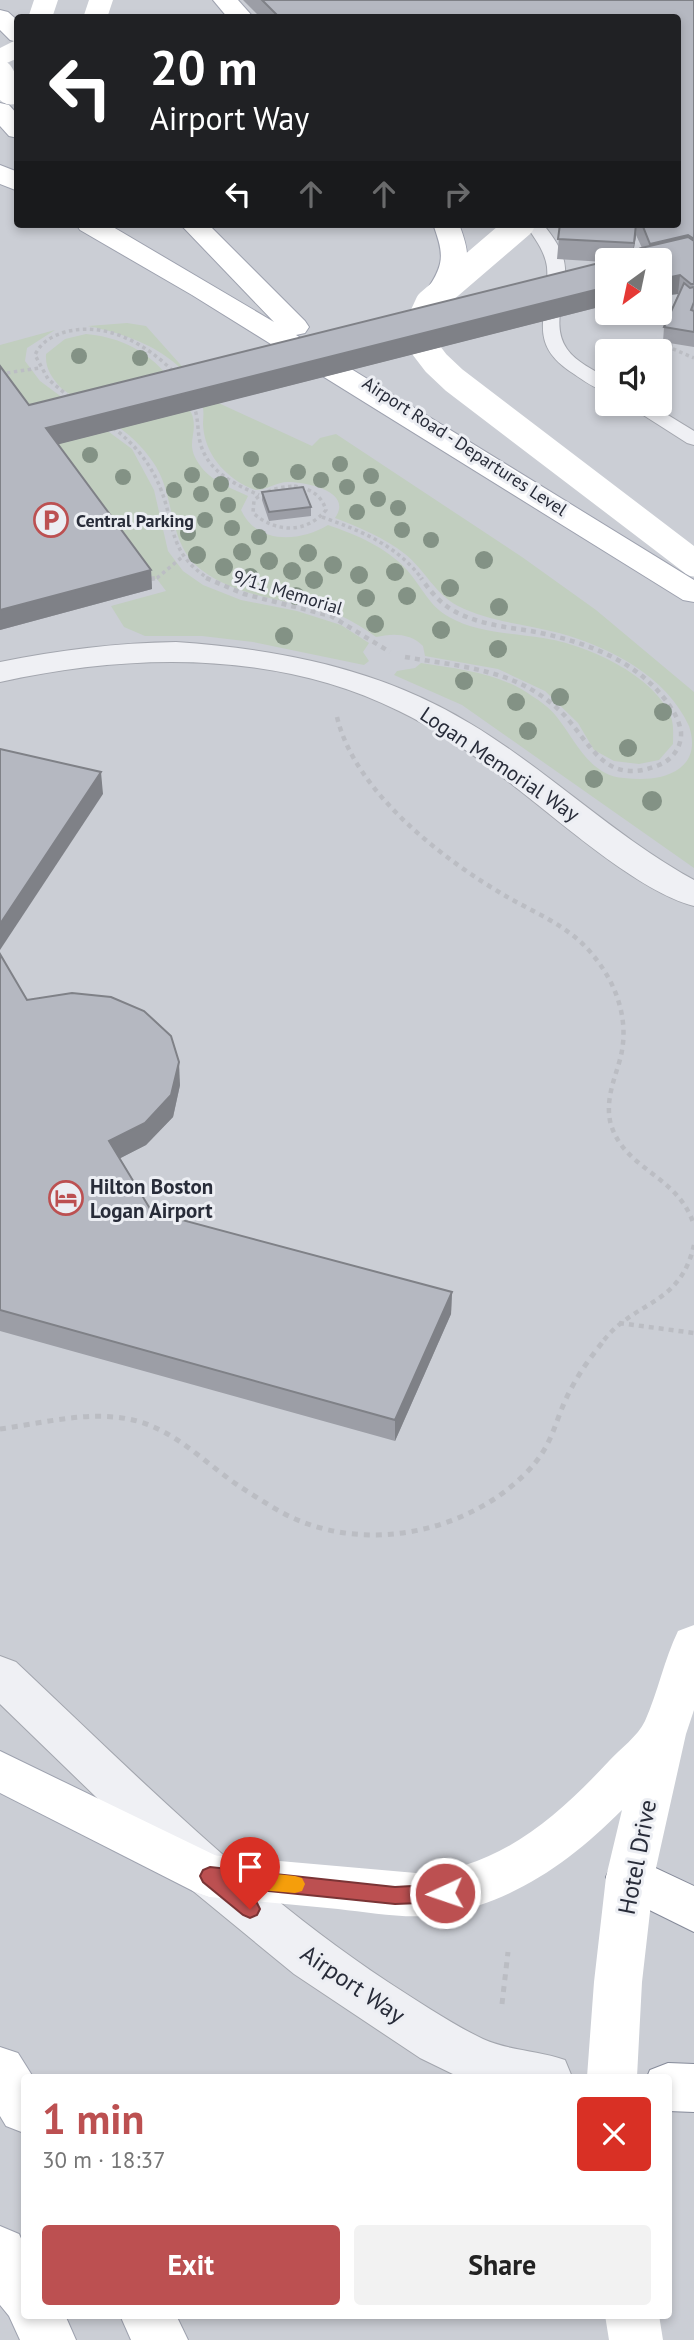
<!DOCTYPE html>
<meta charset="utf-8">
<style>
:root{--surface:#fff;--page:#f2f2f2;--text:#222;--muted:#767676;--accent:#bc5051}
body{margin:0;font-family:"PT Sans",sans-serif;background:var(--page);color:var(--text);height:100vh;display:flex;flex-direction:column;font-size:26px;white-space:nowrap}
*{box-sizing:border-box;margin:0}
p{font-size:23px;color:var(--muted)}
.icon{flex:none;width:38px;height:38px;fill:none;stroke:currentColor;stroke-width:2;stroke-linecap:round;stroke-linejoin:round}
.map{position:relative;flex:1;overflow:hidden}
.sheet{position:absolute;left:21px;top:2074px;width:651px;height:245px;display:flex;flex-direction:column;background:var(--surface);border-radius:7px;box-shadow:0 4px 10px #0003}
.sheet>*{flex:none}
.banner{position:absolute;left:14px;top:14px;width:667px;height:214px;border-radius:7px;box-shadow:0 4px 10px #0003;background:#202124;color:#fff;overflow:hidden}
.needle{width:46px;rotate:213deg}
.tools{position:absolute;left:595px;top:248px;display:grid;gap:14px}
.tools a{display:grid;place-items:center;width:77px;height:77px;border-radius:7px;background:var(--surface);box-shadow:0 4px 10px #0003;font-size:35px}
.pin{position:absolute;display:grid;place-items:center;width:60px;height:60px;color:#fff;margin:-72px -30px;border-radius:50% 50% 50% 0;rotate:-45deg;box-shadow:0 0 7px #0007}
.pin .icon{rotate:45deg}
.me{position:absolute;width:77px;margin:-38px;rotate:267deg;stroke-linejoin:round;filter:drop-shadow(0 0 5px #0008)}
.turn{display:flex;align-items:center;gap:24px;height:147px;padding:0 21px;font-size:32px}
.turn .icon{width:91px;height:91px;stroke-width:2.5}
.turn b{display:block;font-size:49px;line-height:60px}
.lanes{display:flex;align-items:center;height:66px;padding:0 21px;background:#0003;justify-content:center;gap:35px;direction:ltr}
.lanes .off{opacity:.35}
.round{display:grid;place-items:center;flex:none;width:74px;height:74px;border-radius:7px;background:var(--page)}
.overview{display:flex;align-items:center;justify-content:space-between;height:119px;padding:0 21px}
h1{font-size:42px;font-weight:700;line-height:52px;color:var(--accent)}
.action{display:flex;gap:14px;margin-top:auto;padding:14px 21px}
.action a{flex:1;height:80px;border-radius:7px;background:var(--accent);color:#fff;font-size:28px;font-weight:700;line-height:80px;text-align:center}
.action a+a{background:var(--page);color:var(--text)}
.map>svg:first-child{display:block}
.built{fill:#cbced5;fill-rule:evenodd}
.green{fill:#c1cebf}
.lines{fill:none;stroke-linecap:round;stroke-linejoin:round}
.service-casing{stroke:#a3a6ae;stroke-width:2}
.minor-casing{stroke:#a3a6ae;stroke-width:2}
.tertiary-casing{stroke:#a3a6ae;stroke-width:2}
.primary-casing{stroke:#9ea2af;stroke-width:2}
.motorway-casing{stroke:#868b9a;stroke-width:2}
.path-far2{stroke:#bbbdc3;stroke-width:3.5;stroke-dasharray:3.5 3.5;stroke-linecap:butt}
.path-far1{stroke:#bbbdc3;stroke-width:4.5;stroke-dasharray:5 5;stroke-linecap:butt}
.path{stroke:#bbbdc3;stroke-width:5;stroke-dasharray:6 6;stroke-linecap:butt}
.service{fill:#eff0f4;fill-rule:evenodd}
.minor{fill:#eff0f4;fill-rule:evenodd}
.tertiary{fill:#eff0f4;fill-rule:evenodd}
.secondary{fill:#fff;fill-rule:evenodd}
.primary{fill:#fff;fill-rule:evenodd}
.motorway{fill:#fff;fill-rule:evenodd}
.secondary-bridge{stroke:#fff;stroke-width:27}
.tree{fill:#839285}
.wall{fill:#9c9ea6;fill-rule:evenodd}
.shaded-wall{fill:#7f8187}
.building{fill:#b5b8c1;stroke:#7f8187;stroke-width:2}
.route{fill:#bc5051;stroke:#7a3435;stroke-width:2}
.slow{fill:#f59e0b}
.labels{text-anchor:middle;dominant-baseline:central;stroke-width:6;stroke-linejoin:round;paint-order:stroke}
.far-street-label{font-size:18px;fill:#282c39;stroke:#eceef3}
.far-poi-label{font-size:18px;font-weight:bold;fill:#282c39;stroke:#eceef3;text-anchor:start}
.street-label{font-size:21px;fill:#282c39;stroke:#eceef3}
.poi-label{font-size:21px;font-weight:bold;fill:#282c39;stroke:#eceef3;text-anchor:start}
.near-street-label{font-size:24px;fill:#282c39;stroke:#eceef3}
</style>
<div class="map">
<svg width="694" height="2340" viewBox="0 0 694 2340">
<rect width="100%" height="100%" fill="#dddfe5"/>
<path class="built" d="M0,0H694V2340H0ZM18,18H677V224H18ZM607,261H660V313H607ZM607,352H660V404H607ZM24,2077H668V2315H24Z"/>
<g class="green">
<path d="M127,323L146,326L212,400L312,446L320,438L336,434L522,557L596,610L694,692V868L462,705L394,675L397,671L415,668L421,663C459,669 500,673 532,696C540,701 550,708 556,716C575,739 589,776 624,778C642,780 664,780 680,768C694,757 694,741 689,726C666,676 610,647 559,633C525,624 490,622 458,606C434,593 425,570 405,554C385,538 359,527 335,518C354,491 305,482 288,482C277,482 266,490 257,490C253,490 246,486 242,484C220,471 204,450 203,424C203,419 204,414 203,408C192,357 133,335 88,326Z"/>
<path d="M55,330L27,348L25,361L40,381L132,449L154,490L168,551L183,571L203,585L241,600L297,611L341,625L369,643L363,652L369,661L364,665L253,642L202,636H145L124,627L111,606L166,591L157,579H150L0,382V345Z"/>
<path d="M86,334C130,338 162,360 183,399C186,405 192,412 193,418C197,436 185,444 199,464C210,481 231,488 248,496L241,510C257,545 300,542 328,525C357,535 386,547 407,570C422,587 429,606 449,617C477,633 513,633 543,638C585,644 655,675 671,717C674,725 673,736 673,744L659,760L639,764L614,761L594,750L578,723L545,691L498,669L425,656L423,646C411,633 392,633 376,637C362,627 347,617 330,612C288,599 239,598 203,571C166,545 177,496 153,462C132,430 93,410 62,389C52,378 45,369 46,354L65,339Z"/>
</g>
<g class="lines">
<g class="service-casing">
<g id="service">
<path d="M525,224H543C553,237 564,251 565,268C567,294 550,325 567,349C576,362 594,370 607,378V392C595,389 584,381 574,374C523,342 551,313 547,267C545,251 534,237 525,224Z"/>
<path d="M626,404H650L694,431V445L687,443Z"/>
</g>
</g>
<g class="minor-casing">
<path id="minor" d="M176,642C280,649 381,669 471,724C549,771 614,836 694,880V906C639,892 561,822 514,786C478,758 441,731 399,711C276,650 131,653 0,682V662C59,650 115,643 176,642Z"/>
</g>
<g class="tertiary-casing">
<path id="tertiary" d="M0,1656L16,1662C137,1776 249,1890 388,1982C419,2002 450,2023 483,2039C509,2051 538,2050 565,2060L572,2077H459L420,2058L294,1974L193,1891L0,1704Z"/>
</g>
<g class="primary-casing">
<g id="primary">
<path d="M213,0H238L254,18H228Z"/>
<path d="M0,10L8,12L18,21V42L10,40L0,30Z"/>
<path d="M0,103L9,105L18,115V138L9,136L0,126Z"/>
<path d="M0,165L18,172V191L0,184Z"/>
<path d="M76,224H108L274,322L180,224H208L305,321L309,327L305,333L296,335L694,580V602L683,600L192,295L80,230Z"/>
<path d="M433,224H459C472,258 470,267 450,297L440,299L430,297L426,291C445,264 444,254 433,224Z"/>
<path d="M0,1751L227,1861L234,1876L227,1891L210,1897L193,1891L0,1793Z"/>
<path d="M0,2047L18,2053L33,2077H24V2133L6,2126L0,2116Z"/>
<path d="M0,2226L19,2234L24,2245V2315H65L76,2340H20L9,2316L0,2305Z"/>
<path d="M120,2315H176L188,2340H131Z"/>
</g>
</g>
<g class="motorway-casing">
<g id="motorway">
<path d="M630,1856L694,1886V1932L613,1892L606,1877L613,1862Z"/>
<path d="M668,2063L694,2064V2112L668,2111V2077H647L650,2070Z"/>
</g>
</g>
<g class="path-far2">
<path d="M671,343V348L694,358"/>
<path d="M0,374L39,368"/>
<path d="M69,397L48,379L35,355C41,342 52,336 65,332C107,321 146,344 175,373"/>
<path d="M193,405C199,417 197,430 200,442C207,471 234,484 259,495"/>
<path d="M113,428C134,443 150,463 160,487C176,527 168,553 209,579"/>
<path d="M294,486C310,489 321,494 326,510C306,534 276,533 253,513L254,500C266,490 279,487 294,486Z"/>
<path d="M322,517C361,531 397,545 422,579"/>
<path d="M150,579L157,578L182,557"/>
</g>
<g class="path-far1">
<path d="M206,578L244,594L331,616L390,652"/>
<path d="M150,579L157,578"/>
<path d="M405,657C445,664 486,667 523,685C539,693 554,704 566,717C593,748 607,786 659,765C672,760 682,747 681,732C679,717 668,702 658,691C625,655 577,640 531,631C505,627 478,624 454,611C440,603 430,591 421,578"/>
<path d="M337,717C355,793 445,861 509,898C538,914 571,928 592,954C618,985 631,1024 619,1063C613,1083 605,1103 611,1125C626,1171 678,1175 694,1225"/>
<path d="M619,1323L694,1333"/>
<path d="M604,1340C636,1300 680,1306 694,1245"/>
</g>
<g class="path">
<path d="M0,1429C45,1423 92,1409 137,1421C177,1432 205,1463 239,1486C261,1500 284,1516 308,1524C381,1550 471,1528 525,1474C556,1443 553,1421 572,1387C581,1370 593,1354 605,1339"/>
<path d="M502,2004L508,1952"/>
</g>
<use href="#service" class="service"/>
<use href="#minor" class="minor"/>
<use href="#tertiary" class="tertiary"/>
<g class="secondary">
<path d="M34,0H58L52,18H28Z"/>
<path d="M89,0H113L107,18H83Z"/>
<path d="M18,39V58L0,66V48Z"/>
<path d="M694,1625V1710L686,1734L654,1877L642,1982L637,2077H587L594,1982L606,1877L622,1810C572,1860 516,1901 445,1914C410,1920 373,1913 338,1909C295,1905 253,1901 210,1897L193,1891L186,1876L193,1861L210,1855L416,1873C496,1871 557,1817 609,1761C620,1749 638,1736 645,1721C658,1692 664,1660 678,1631Z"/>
<path d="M605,2315H659L663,2340H609Z"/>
</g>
<use href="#primary" class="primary"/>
<use href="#motorway" class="motorway"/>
<g class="secondary-bridge">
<path d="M0,74L10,91"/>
<path d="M521,224L429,303L423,316L420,327L423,346L436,363L454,380L694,563"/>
</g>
</g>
<g class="tree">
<circle cx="79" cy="356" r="8"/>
<circle cx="140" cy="358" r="8"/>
<circle cx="90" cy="455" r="8"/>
<circle cx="251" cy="459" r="8"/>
<circle cx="340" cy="464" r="8"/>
<circle cx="298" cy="472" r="8"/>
<circle cx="192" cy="475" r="8"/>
<circle cx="371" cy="476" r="8"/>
<circle cx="123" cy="477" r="8"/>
<circle cx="321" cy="480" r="8"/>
<circle cx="260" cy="481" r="8"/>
<circle cx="221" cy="484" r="8"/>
<circle cx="347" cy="487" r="8"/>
<circle cx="174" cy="490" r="8"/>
<circle cx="201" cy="494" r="8"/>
<circle cx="378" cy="499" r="8"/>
<circle cx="228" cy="505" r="8"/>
<circle cx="398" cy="508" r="8"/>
<circle cx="357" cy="512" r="8"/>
<circle cx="205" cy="520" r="8"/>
<circle cx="232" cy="528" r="8"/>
<circle cx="402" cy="530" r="8"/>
<circle cx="188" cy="533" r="8"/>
<circle cx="259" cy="537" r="8"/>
<circle cx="431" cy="540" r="8"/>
<circle cx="242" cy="552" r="9"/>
<circle cx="308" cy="553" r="9"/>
<circle cx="197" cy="555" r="9"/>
<circle cx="484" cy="560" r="9"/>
<circle cx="269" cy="561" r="9"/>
<circle cx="333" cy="565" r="9"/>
<circle cx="224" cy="567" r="9"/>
<circle cx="292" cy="571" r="9"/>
<circle cx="395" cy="572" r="9"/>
<circle cx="359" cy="575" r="9"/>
<circle cx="250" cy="577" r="9"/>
<circle cx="314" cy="580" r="9"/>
<circle cx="450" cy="588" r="9"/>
<circle cx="296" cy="596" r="9"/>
<circle cx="407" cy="596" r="9"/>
<circle cx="366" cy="598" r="9"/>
<circle cx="499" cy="607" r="9"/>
<circle cx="375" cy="624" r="9"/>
<circle cx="441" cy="630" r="9"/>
<circle cx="284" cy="636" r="9"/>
<circle cx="498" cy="649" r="9"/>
<circle cx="464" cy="681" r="9"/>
<circle cx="560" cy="697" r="9"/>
<circle cx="516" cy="702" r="9"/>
<circle cx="663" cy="712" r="9"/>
<circle cx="528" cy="731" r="9"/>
<circle cx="628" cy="748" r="9"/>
<circle cx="594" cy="779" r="9"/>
<circle cx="652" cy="801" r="10"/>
</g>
<g class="wall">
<path d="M243,0H694V347L663,342L664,327L678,294L669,295L664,290L607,261V305L58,444L151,570L152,589L0,630V366L29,405L604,262L557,259L560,226L551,228V224H677V18H261ZM636,235L642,248L641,253L633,254Z"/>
<path d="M262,492L311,507V516L269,521L262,500Z"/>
<path d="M0,954L27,1000L180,1085L173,1117L146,1145L120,1158L152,1212L452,1292L451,1314L395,1441L0,1331Z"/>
</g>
<g class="shaded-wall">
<path d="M551,224H571L551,228Z"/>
<path d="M636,224V235L632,261L634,243Z"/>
<path d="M688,235L687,255L649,261L650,244Z"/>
<path d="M666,272L664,290L660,292V274Z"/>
<path d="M680,275L678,294L669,295L671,277Z"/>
<path d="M607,287V305L48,447L46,428Z"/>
<path d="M151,570L152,589L0,630V610Z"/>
<path d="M101,772L103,794L0,950V924Z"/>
<path d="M179,1062L180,1085L173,1117L146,1145L111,1163L109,1141Z"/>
<path d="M452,1292L451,1314L395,1441V1420Z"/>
</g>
<g class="building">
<path d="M262,0H694V239L688,235L650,244L642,224H677V18H280Z"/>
<path d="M560,224H636L634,243L558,239Z"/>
<path d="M688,237L694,241V284H691L680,275L671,277L666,272L660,274V261H608L645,252L641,248Z"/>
<path d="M607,261V287L46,428L151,570L0,610V366L29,405Z"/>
<path d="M684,283L690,288L694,287V302L691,310L694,311V332L664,327Z"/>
<path d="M303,487L311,507L269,512L262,492Z"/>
<path d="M0,749L101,772L0,924Z"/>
<path d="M0,954L27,1000L72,993L111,997L144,1011L171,1036L179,1062L171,1095L145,1123L109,1141L152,1212L452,1292L395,1420L0,1310Z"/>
</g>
<path class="route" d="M210,1867L395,1887L445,1884L452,1887L455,1893L452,1899L445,1902L395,1904L239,1888L257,1903L260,1909L257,1915L250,1918L243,1915L203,1882L200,1876L203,1870Z"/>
<path class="slow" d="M237,1870L295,1876L302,1878L305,1884L302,1891L295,1893L237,1888L230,1885L227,1879L230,1873Z"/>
<defs>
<g id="parking-ring" transform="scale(1.75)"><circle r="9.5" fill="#eceef3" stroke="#bc5051" stroke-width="1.5"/><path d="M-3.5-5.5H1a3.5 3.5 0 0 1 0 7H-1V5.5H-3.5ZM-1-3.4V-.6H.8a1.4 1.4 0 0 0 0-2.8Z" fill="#bc5051"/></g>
<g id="hotel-ring" transform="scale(1.75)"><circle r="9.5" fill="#eceef3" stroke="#bc5051" stroke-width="1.5"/><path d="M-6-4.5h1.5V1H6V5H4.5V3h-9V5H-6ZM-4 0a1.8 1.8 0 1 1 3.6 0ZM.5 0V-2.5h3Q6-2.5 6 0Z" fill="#bc5051"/></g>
</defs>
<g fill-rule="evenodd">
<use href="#parking-ring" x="51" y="520"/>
<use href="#hotel-ring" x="66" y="1198"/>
</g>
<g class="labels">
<g class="far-street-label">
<text transform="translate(465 446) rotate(33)">Airport Road - Departures Level</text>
<text transform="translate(288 592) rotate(17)">9/11 Memorial</text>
</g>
<g class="far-poi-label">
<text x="76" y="520">Central Parking</text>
</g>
<g class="street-label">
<text transform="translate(500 764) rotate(34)">Logan Memorial Way</text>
</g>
<g class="poi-label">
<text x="90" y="1186">Hilton Boston<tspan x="90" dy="24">Logan Airport</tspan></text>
</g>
<g class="near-street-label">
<text transform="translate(637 1857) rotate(-79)">Hotel Drive</text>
<text transform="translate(353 1984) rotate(34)">Airport Way</text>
</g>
</g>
</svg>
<div class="tools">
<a><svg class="needle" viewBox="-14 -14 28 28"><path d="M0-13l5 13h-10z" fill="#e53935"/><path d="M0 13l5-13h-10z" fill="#767676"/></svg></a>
<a><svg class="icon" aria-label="sound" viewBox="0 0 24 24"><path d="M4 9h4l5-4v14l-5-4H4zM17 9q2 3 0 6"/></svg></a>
</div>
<div class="pin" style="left:250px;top:1909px;background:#d93025"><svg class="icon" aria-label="arrive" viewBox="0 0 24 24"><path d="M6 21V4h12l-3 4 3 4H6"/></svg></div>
<svg class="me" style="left:445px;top:1893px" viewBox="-20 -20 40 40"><circle r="17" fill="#bc5051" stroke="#fff" stroke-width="3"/><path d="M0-11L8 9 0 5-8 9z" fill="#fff"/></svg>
<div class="banner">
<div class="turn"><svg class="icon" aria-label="left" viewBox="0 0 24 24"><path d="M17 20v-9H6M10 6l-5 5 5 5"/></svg><div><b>20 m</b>Airport Way</div></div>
<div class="lanes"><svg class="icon" aria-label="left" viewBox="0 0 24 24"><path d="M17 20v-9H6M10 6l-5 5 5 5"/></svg><svg class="icon off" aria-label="ahead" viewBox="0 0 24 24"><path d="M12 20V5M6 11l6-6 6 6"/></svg><svg class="icon off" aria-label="ahead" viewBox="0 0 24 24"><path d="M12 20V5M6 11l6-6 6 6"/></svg><svg class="icon off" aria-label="right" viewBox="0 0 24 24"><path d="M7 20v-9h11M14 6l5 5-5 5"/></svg></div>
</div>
<section class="sheet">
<div class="overview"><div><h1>1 min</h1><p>30 m · 18:37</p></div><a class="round" style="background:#d93025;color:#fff"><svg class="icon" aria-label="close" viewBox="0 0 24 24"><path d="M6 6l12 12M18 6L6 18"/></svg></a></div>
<div class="action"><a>Exit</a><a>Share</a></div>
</section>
</div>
